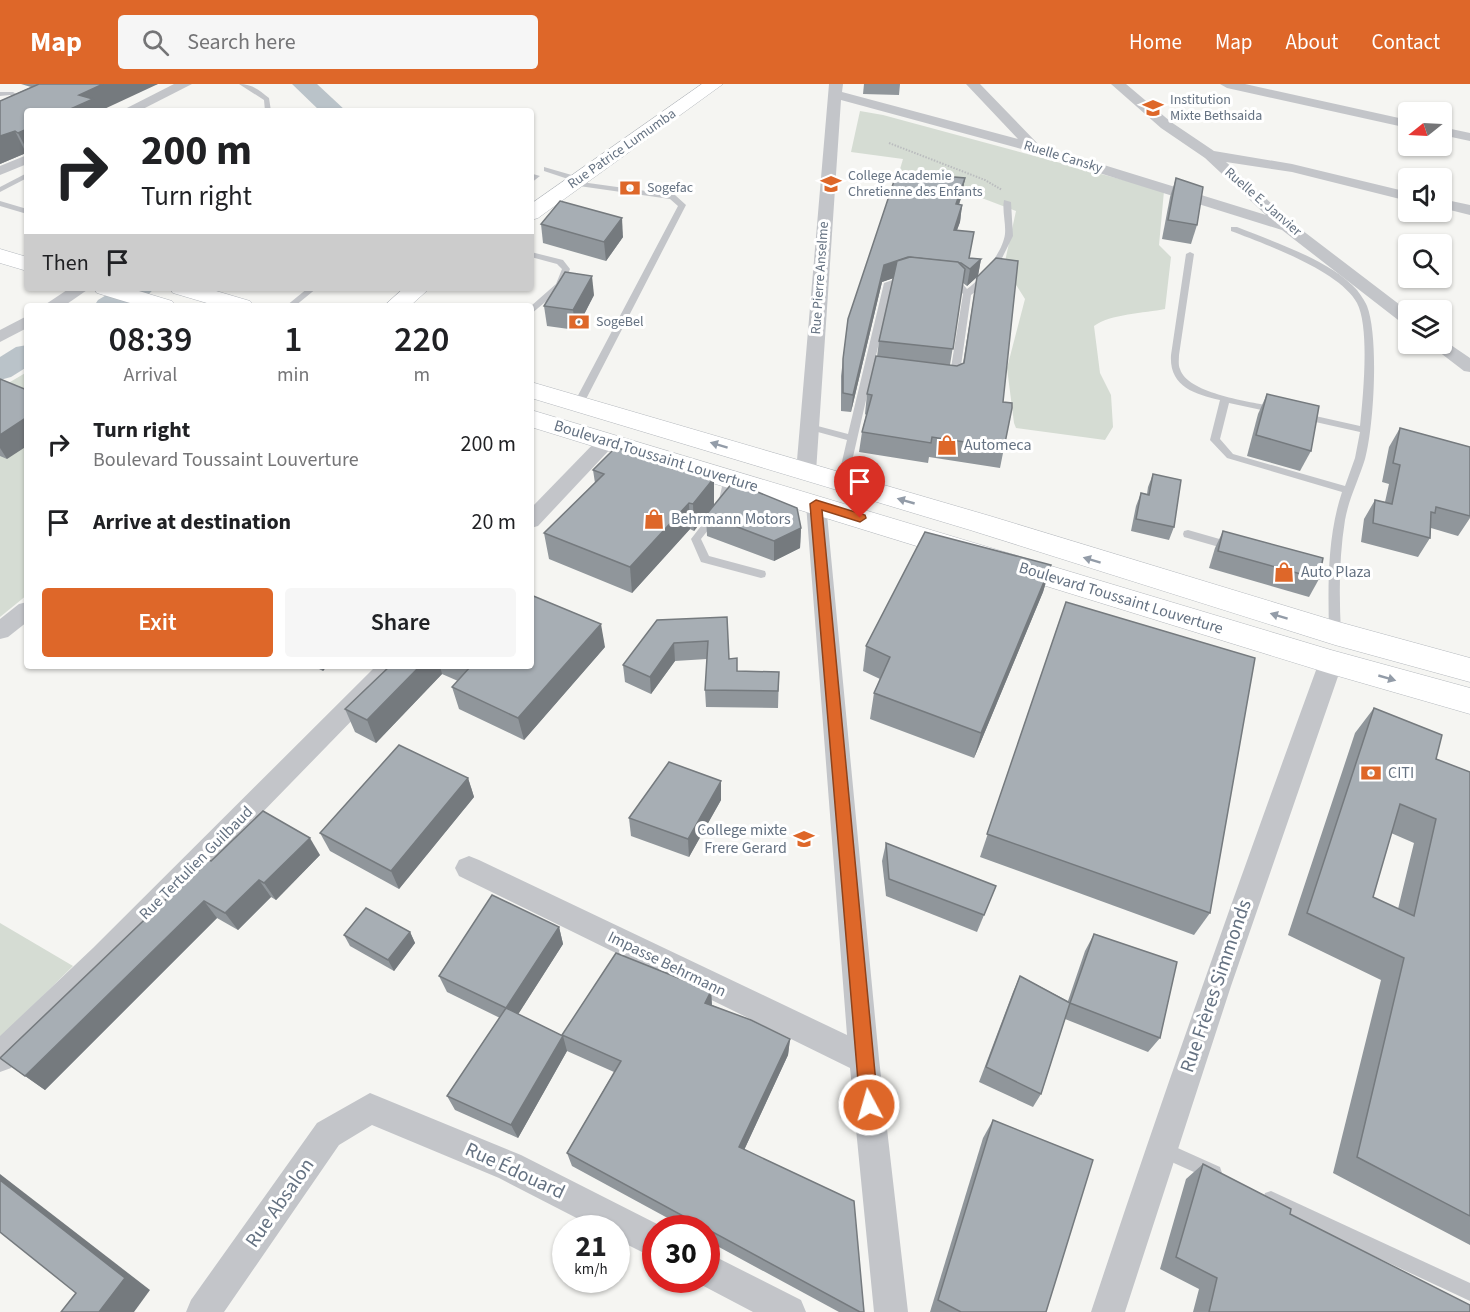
<!DOCTYPE html>
<meta charset="utf-8">
<style>
:root{--surface:#fff;--page:#f6f6f6;--text:#202124;--muted:#757577;--accent:#de6729}
body{margin:0;font-family:"Source Sans 3",sans-serif;background:var(--page);color:var(--text);height:100vh;display:flex;flex-direction:column;font-size:22px;white-space:nowrap}
*{box-sizing:border-box;margin:0}
p{font-size:20px;color:var(--muted)}
.icon{flex:none;width:33px;height:33px;fill:none;stroke:currentColor;stroke-width:2;stroke-linecap:round;stroke-linejoin:round}
.map{position:relative;flex:1;overflow:hidden}
.details{position:absolute;left:24px;top:219px;width:510px;height:366px;display:flex;flex-direction:column;background:var(--surface);border-radius:6px;box-shadow:0 2px 4px #0004}
.details>*{flex:none}
.banner{position:absolute;left:24px;top:24px;width:510px;height:183px;border-radius:6px;box-shadow:0 2px 4px #0004;background:#fff;color:var(--text);overflow:hidden}
.needle{width:39px;rotate:252deg}
.tools{position:absolute;left:1398px;top:18px;display:grid;gap:12px}
.tools a{display:grid;place-items:center;width:54px;height:54px;border-radius:6px;background:var(--surface);box-shadow:0 2px 4px #0004;font-size:30px}
.speed{position:absolute;left:552px;top:1131px;display:flex;gap:12px;font-size:30px;font-weight:700;text-align:center}
.speed>*{display:grid;place-content:center;width:78px;height:78px;border-radius:50%;background:var(--surface);box-shadow:0 2px 4px #0004;line-height:1}
.speed small{font-size:15px;font-weight:400}
.speed .limit{border:9px solid #d22;background:#fff;color:#111}
.pin{position:absolute;display:grid;place-items:center;width:51px;height:51px;color:#fff;margin:-62px -26px;border-radius:50% 50% 50% 0;rotate:-45deg;box-shadow:0 0 6px #0007}
.pin .icon{rotate:45deg}
.me{position:absolute;width:66px;margin:-33px;rotate:354deg;stroke-linejoin:round;filter:drop-shadow(0 0 4px #0008)}
.turn{display:flex;align-items:center;gap:21px;height:126px;padding:0 18px;font-size:27px}
.turn .icon{width:78px;height:78px;stroke-width:2.5}
.turn b{display:block;font-size:42px;line-height:51px}
.then{display:flex;align-items:center;height:57px;padding:0 18px;background:#0003;gap:12px;font-size:22px}
.eta{display:flex;justify-content:space-evenly;align-items:center;height:102px;text-align:center}
.eta b{font-size:36px;font-weight:600;line-height:42px}
.button{display:flex;gap:12px;margin-top:auto;padding:12px 18px}
.button a{flex:1;height:69px;border-radius:6px;background:var(--accent);color:#fff;font-size:24px;font-weight:600;line-height:69px;text-align:center}
.button a+a{background:var(--page);color:var(--text)}
ul{padding:0;list-style:none}
li{display:flex;align-items:center;gap:18px;height:78px;padding:0 18px}
li div{flex:1}
li b{display:block;font-size:22px}
li em{font-style:normal}
header{display:flex;align-items:center;gap:36px;box-sizing:border-box;height:84px;padding:0 30px;background:var(--accent);color:#fff}
header strong{font-size:28px}
nav{display:flex;gap:33px;margin-inline-start:auto;font-size:21px}
.search{width:420px;height:54px;background:var(--page);display:flex;align-items:center;gap:15px;box-sizing:border-box;padding:0 21px;border-radius:6px;color:var(--muted);font-size:22px}
.map>svg:first-child{display:block}
.green{fill:#d5dcd3}
.lines{fill:none;stroke-linecap:round;stroke-linejoin:round}
.river{fill:#bac3c9;fill-rule:evenodd}
.secondary-casing{stroke:#b5b9be;stroke-width:1}
.path{stroke:#babcbe;stroke-width:2;stroke-dasharray:1.5 1.5;stroke-linecap:butt}
.lane{fill:#c3c5c9;fill-rule:evenodd}
.street{fill:#c3c5c9;fill-rule:evenodd}
.secondary{fill:#fff;fill-rule:evenodd}
.wall{fill:#90969b;fill-rule:evenodd}
.shaded-wall{fill:#757a7e}
.building{fill:#a7aeb4;stroke:#757a7e;stroke-width:1.5;fill-rule:evenodd}
.oneway{fill:#939ca8}
.route{fill:#de6729;stroke:#90431b;stroke-width:1.5}
.labels{text-anchor:middle;dominant-baseline:central;stroke-width:6;stroke-linejoin:round;paint-order:stroke}
.far-poi-label{font-size:14px;fill:#657282;stroke:#fff;text-anchor:start}
.far-street-label{font-size:14px;fill:#657282;stroke:#fff}
.poi-label{font-size:16px;fill:#657282;stroke:#fff;text-anchor:start}
.street-label{font-size:16px;fill:#657282;stroke:#fff}
.near-street-label{font-size:20px;fill:#657282;stroke:#fff}
</style>
<header>
<strong>Map</strong>
<div class="search"><svg class="icon" aria-label="search" viewBox="0 0 24 24"><circle cx="10" cy="10" r="6"/><path d="M15 15l6 6"/></svg>Search here</div>
<nav><a>Home</a><a>Map</a><a>About</a><a>Contact</a></nav>
</header>
<div class="map">
<svg width="1470" height="1228" viewBox="0 0 1470 1228">
<rect width="100%" height="100%" fill="#f5f5f2"/>
<g class="green">
<path d="M860,27L883,31L1164,107L1159,161L1171,173L1165,225C1145,229 1110,230 1094,242L1100,289L1111,311L1113,343L1105,356L1016,344L1014,339L1007,284L1025,215L1004,182L1016,127L966,108L895,102L903,75L851,68Z"/>
<path d="M27,288V511L0,533V304Z"/>
<path d="M0,839L73,882L0,954Z"/>
</g>
<g class="lines">
<g class="river">
<path d="M292,0H317L346,27H320Z"/>
<path d="M118,204H154C139,225 117,222 94,222L98,216Z"/>
<path d="M27,261V283L11,293L0,296V273L16,263Z"/>
</g>
<g class="secondary-casing">
<g id="secondary">
<path d="M702,0H723L538,134L531,136V120Z"/>
<path d="M0,165L27,173V187L0,179Z"/>
<path d="M93,204H129L172,217L176,222H140L97,209Z"/>
<path d="M169,204H206L250,217L254,222H217L173,209Z"/>
<path d="M404,204H430L410,222H384Z"/>
<path d="M531,298L990,432L1335,537L1470,574V598L1335,561L970,446L531,314Z"/>
<path d="M531,326L1331,566L1470,604V630L1331,590L531,343Z"/>
</g>
</g>
<path class="path" d="M889,59L985,96L1002,106"/>
<g class="lane">
<path d="M239,0C252,0 259,6 269,14L271,27H265L264,16Z"/>
<path d="M0,8H13L26,16L22,22L0,33V28L17,20L19,17L10,11L0,12Z"/>
<path d="M544,83L582,94L581,98L675,111L686,121L584,319L579,322L574,319L678,122L670,115L572,101L571,99L574,97L544,87Z"/>
<path d="M27,89V94L0,108V103Z"/>
<path d="M533,90L540,92L531,99V93Z"/>
<path d="M1004,116L1011,118L1013,152L997,184L985,200L971,211L959,296L957,298H951L949,296L963,210L955,202L944,199L948,197L961,198L967,205C981,195 1003,168 1005,150C1006,139 1002,127 1004,116Z"/>
<path d="M0,117L27,125V130L0,122Z"/>
<path d="M1231,143H1237C1274,158 1330,176 1357,206C1360,210 1365,217 1367,222C1379,253 1374,342 1365,375C1359,395 1349,414 1345,436C1339,473 1339,511 1341,549L1335,553L1329,549C1328,502 1327,453 1342,408L1227,374L1210,356L1220,316C1194,310 1169,302 1171,271L1186,170L1190,168L1194,170L1179,271C1179,275 1178,281 1180,285C1188,311 1256,318 1279,324L1281,326L1276,329L1229,319L1220,355L1233,370L1345,402L1355,374L1360,348L1302,335L1297,332L1302,329L1360,342C1363,312 1370,244 1357,219C1340,187 1265,160 1231,147Z"/>
<path d="M531,168L563,176L570,185L563,203L531,230V222L556,200L562,185L557,180L531,173Z"/>
<path d="M904,192L911,194L892,201L873,285L889,287L894,290L889,293L872,290L847,399L846,401H838L837,399L847,356L807,345L805,343L810,340L848,350L884,199Z"/>
<path d="M308,204H317L295,222H286Z"/>
<path d="M729,391L734,394L728,421L701,455L709,472L765,487L766,490L765,493L761,494L701,478L691,455L718,420L724,394Z"/>
<path d="M1188,446L1237,460L1238,463L1233,467L1184,453L1183,450L1184,447Z"/>
<path d="M1162,1057L1220,1083L1222,1089L1220,1095L1214,1097L1156,1071L1154,1065L1156,1059Z"/>
<path d="M1271,1107L1470,1199V1217L1265,1121L1263,1115L1265,1109Z"/>
</g>
<g class="street">
<path d="M174,0H192L139,27H121Z"/>
<path d="M829,0H843L842,8L1018,55L966,0H980L1039,61L1266,131L1205,74L1161,44L1111,0H1126L1171,38L1214,67L1292,80L1408,108V117L1292,88L1226,78L1294,140L1408,227V240L1402,239L1282,146L1029,67L841,16L816,388L813,393L806,394L799,393L796,388Z"/>
<path d="M1220,0H1245L1408,36V44L1227,4Z"/>
<path d="M1442,43L1470,49V57L1442,51Z"/>
<path d="M27,71V80L0,91V82Z"/>
<path d="M1442,115L1470,121V131L1442,124Z"/>
<path d="M70,204H90L64,222H43Z"/>
<path d="M27,232V244L0,258V246Z"/>
<path d="M1442,255L1470,274V288L1464,287L1434,264L1431,260H1442Z"/>
<path d="M607,351L614,353L617,357L614,361L538,442L531,444V424L600,353Z"/>
<path d="M816,413L823,415L826,420L879,975L908,1228H874L850,984L459,792L455,784L459,776L469,772L479,776L847,951L806,420L809,415Z"/>
<path d="M27,518V538L8,553L0,555V535L19,520Z"/>
<path d="M1331,569L1339,572L1343,578L1231,902L1125,1228H1091C1163,1010 1240,794 1319,578L1323,572Z"/>
<path d="M376,582H403L399,588L113,882L11,984L0,988V952L93,864Z"/>
<path d="M370,1009L521,1071L665,1144H656V1175L616,1155V1144H596L499,1094L372,1041L339,1061L224,1228H186L191,1216L317,1039Z"/>
<path d="M706,1168L801,1216L806,1228H753L694,1197L706,1196Z"/>
</g>
<use href="#secondary" class="secondary"/>
</g>
<g class="wall">
<path d="M21,0H158L27,27V69H26L0,80V17L31,3Z"/>
<path d="M864,0H900L899,11L863,10Z"/>
<path d="M965,94L962,111L959,121H962L960,138L957,146L969,174L981,175L978,191L1003,318L1004,364L1000,384L929,373L928,379L859,368L862,348L866,331L865,330L867,310L877,273L879,257L893,194L882,198L851,328L841,327V292L848,235ZM977,193L963,279L957,282L950,281L963,199L967,202Z"/>
<path d="M1176,94L1197,141L1191,160L1162,155L1170,113Z"/>
<path d="M541,140L623,153L606,177L543,159Z"/>
<path d="M594,211L576,246L547,242L544,222Z"/>
<path d="M0,295L7,375L0,372Z"/>
<path d="M1267,310L1311,367L1300,387L1247,372L1258,330Z"/>
<path d="M1400,344L1470,363V434L1458,452L1431,444L1430,454L1418,473L1361,458L1364,435L1375,416L1385,418L1389,400L1382,398L1389,363Z"/>
<path d="M593,386L714,394V421L801,444L800,464L774,477L707,452L706,432L694,447L690,445L632,509L549,475L544,449L595,399Z"/>
<path d="M1153,390L1174,443L1169,456L1131,447L1136,422L1141,409L1147,410L1148,403Z"/>
<path d="M1223,447L1319,495L1309,513L1209,484L1215,464Z"/>
<path d="M1051,481L1043,508L974,674L870,635L874,609L880,595L863,587L866,562Z"/>
<path d="M1066,518L1210,829L1194,851L980,773Z"/>
<path d="M727,533L729,575L737,587L779,588L778,624L706,623L705,606L707,575L675,577L651,610L625,598L623,581Z"/>
<path d="M605,563L524,656L459,625L452,603L458,597L442,590L376,659L355,648L345,625L390,582H531Z"/>
<path d="M313,582H327L323,587Z"/>
<path d="M1374,624L1436,675L1470,688V1161L1333,1089L1381,896L1288,851L1355,649ZM1391,749L1414,759L1398,825L1373,813Z"/>
<path d="M468,694L474,713L399,805L330,767L320,749Z"/>
<path d="M721,716L689,773L631,752L629,734Z"/>
<path d="M886,759L996,802L977,848L886,812L882,777Z"/>
<path d="M320,771L276,816L271,813L238,846L217,834L45,1006L0,974L211,777Z"/>
<path d="M559,843L563,860L518,930L563,952L562,951L711,907L712,921L790,955L788,971L744,1066L860,1228H839L706,1156V1144H686L572,1082L567,1069L614,988L567,967L518,1054L455,1026L447,1012L500,934L447,908L439,892Z"/>
<path d="M410,848L415,859L394,887L350,862L344,851Z"/>
<path d="M1094,850L1160,954L1148,968L1065,935L1041,1010L1033,1023L979,998L1013,908L1020,892L1068,917L1085,867Z"/>
<path d="M993,1036L1046,1228H930L983,1054Z"/>
<path d="M1203,1080L1290,1130L1470,1228H1193L1199,1205L1160,1185L1186,1095Z"/>
</g>
<g class="shaded-wall">
<path d="M103,0H158L100,27H66L79,11Z"/>
<path d="M27,45V66L18,49Z"/>
<path d="M15,47L26,69L0,80V52Z"/>
<path d="M965,94L962,111L953,137L956,120Z"/>
<path d="M962,121L960,138L951,162L954,146Z"/>
<path d="M622,134L623,153L606,177L604,158Z"/>
<path d="M908,173L906,190L882,198L851,328L853,311L884,181Z"/>
<path d="M981,175L978,192L967,202L970,185Z"/>
<path d="M592,192L594,211L576,246L573,226Z"/>
<path d="M27,333V362L7,375L0,364V351Z"/>
<path d="M714,394V421L694,447L693,420Z"/>
<path d="M689,419L690,445L632,509L630,483Z"/>
<path d="M801,444L800,464L774,477V457Z"/>
<path d="M1051,481L1043,508L974,674L981,649Z"/>
<path d="M601,540L605,563L524,656L518,634Z"/>
<path d="M674,559L675,577L651,610L650,593Z"/>
<path d="M321,582H327L323,587Z"/>
<path d="M420,582H440L442,590L376,659L367,636Z"/>
<path d="M468,694L474,713L399,805L391,787Z"/>
<path d="M721,697V716L689,773L688,755Z"/>
<path d="M310,754L320,771L276,816L264,799Z"/>
<path d="M259,796L271,813L238,846L225,829Z"/>
<path d="M204,817L217,834L45,1006L25,992Z"/>
<path d="M559,843L563,860L512,940L506,924Z"/>
<path d="M410,848L415,859L394,887L388,876Z"/>
<path d="M711,907L712,924L705,919Z"/>
<path d="M563,952L567,967L518,1054L511,1041Z"/>
<path d="M790,955L788,971L739,1077V1063Z"/>
<path d="M0,1090L150,1206L134,1228H99L0,1096Z"/>
</g>
<g class="building">
<path d="M39,0H103L79,11L93,15L66,27H27V45L18,49L15,47L0,52V17Z"/>
<path d="M897,88L965,94L956,120L962,121L954,146L974,148L969,174L981,175L970,185L961,179L908,173L884,181L853,311L843,309V275L848,235Z"/>
<path d="M1176,94L1203,103L1197,141L1168,136Z"/>
<path d="M560,117L622,134L604,158L541,140Z"/>
<path d="M910,173L958,178L965,185L953,265L879,257L897,177Z"/>
<path d="M996,174L1018,177L1003,318L1012,319V324L1004,364L932,353L931,359L862,348L872,311L867,310L876,272L957,282L964,279L977,193Z"/>
<path d="M565,188L592,192L573,226L544,222Z"/>
<path d="M0,295L27,306V333L0,351Z"/>
<path d="M1267,310L1319,322L1311,367L1256,351Z"/>
<path d="M1400,344L1470,363V432L1436,423L1435,429L1431,428L1430,454L1373,439L1375,416L1392,420L1400,381L1393,379Z"/>
<path d="M616,363L627,367L629,364L714,394L693,420L689,419L630,483L544,449L604,390L593,386Z"/>
<path d="M1153,390L1181,396L1174,443L1136,435L1141,409L1149,411Z"/>
<path d="M733,398L797,424L801,444L774,457L706,431Z"/>
<path d="M1223,447L1323,474L1319,495L1218,467Z"/>
<path d="M925,448L1051,481L981,649L874,609L890,573L866,562Z"/>
<path d="M531,511L601,540L518,634L452,603L471,582H470H531Z"/>
<path d="M1066,518L1255,574L1210,829L987,750Z"/>
<path d="M727,533L729,575L737,574V587L779,588L778,607L705,606L708,557L674,559L650,593L623,581L657,536Z"/>
<path d="M390,582H420L367,636L345,625Z"/>
<path d="M1374,624L1442,651L1436,675L1470,688V1132L1357,1073L1404,874L1307,829ZM1400,720L1436,735L1414,832L1373,813Z"/>
<path d="M399,661L468,694L391,787L320,749Z"/>
<path d="M669,678L721,697L688,755L629,734Z"/>
<path d="M263,727L310,754L264,799L259,796L225,829L204,817L25,992L0,974L208,775L211,777Z"/>
<path d="M886,759L996,802L984,831L889,795Z"/>
<path d="M492,811L559,843L506,924L439,892Z"/>
<path d="M366,824L410,848L388,876L344,851Z"/>
<path d="M1094,850L1177,878L1160,954L1070,919Z"/>
<path d="M616,869L711,907L705,919L751,936L790,955L739,1063L854,1117L864,1228H860L567,1069L621,977L562,951Z"/>
<path d="M1020,892L1070,919L1041,1010L986,983Z"/>
<path d="M506,924L563,952L511,1041L447,1012Z"/>
<path d="M993,1036L1093,1076L1046,1228H961L938,1216Z"/>
<path d="M1203,1080L1291,1125L1290,1130L1470,1221V1228H1209L1217,1194L1176,1173Z"/>
<path d="M0,1096L125,1194L99,1228H61L76,1209L0,1148Z"/>
</g>
<defs><path id="oneway-solid" d="M-6-.8H1V-3.2L6.5 0L1 3.2V.8H-6Z" transform="scale(1.5)"/></defs>
<g class="oneway">
<use href="#oneway-solid" transform="translate(719 361) rotate(-163)"/>
<use href="#oneway-solid" transform="translate(906 417) rotate(-164)"/>
<use href="#oneway-solid" transform="translate(1092 476) rotate(-163)"/>
<use href="#oneway-solid" transform="translate(1279 532) rotate(-163)"/>
<use href="#oneway-solid" transform="translate(1387 594) rotate(16)"/>
</g>
<path class="route" d="M816,416L865,431L866,434L860,438L822,426L878,1021L875,1028L869,1030L863,1028L860,1021L810,420Z"/>
<defs>
<g id="school-bare" transform="scale(1.62)"><path d="M0-5L7-2L0 1L-7-2ZM-4 1L0 2.5L4 1V4Q0 6-4 4Z" fill="#de6729" stroke="#fff" stroke-width="2.5" paint-order="stroke"/></g>
<g id="bank-bare" transform="scale(1.62)"><path d="M-6-4H6V4H-6ZM0-2.3a2.3 2.3 0 1 0 0 4.6a2.3 2.3 0 1 0 0-4.6Z" fill="#de6729" stroke="#fff" stroke-width="2.5" paint-order="stroke"/></g>
<g id="shop-bare" transform="scale(1.62)"><path d="M-5-2.5h2.3a2.7 3.5 0 0 1 5.4 0H5L5.5 6h-11ZM-1.5-2.5h3a1.5 2.3 0 0 0-3 0Z" fill="#de6729" stroke="#fff" stroke-width="2.5" paint-order="stroke"/></g>
</defs>
<g fill-rule="evenodd">
<use href="#school-bare" x="1153" y="24"/>
<use href="#school-bare" x="831" y="100"/>
<use href="#bank-bare" x="630" y="104"/>
<use href="#bank-bare" x="579" y="238"/>
<use href="#shop-bare" x="947" y="361"/>
<use href="#shop-bare" x="654" y="435"/>
<use href="#shop-bare" x="1284" y="488"/>
<use href="#bank-bare" x="1371" y="689"/>
<use href="#school-bare" x="804" y="755"/>
</g>
<g class="labels">
<g class="far-poi-label">
<text x="1170" y="16">Institution<tspan x="1170" dy="16">Mixte Bethsaida</tspan></text>
<text x="848" y="92">College Academie<tspan x="848" dy="16">Chretienne des Enfants</tspan></text>
<text x="647" y="104">Sogefac</text>
<text x="596" y="238">SogeBel</text>
</g>
<g class="far-street-label">
<text transform="translate(622 65) rotate(-35)">Rue Patrice Lumumba</text>
<text transform="translate(1063 73) rotate(17)">Ruelle Cansky</text>
<text transform="translate(1263 118) rotate(41)">Ruelle E. Janvier</text>
<text transform="translate(820 194) rotate(-86)">Rue Pierre Anselme</text>
</g>
<g class="poi-label">
<text x="964" y="361">Automeca</text>
<text x="671" y="435">Behrmann Motors</text>
<text x="1301" y="488">Auto Plaza</text>
<text x="1388" y="689">CITI</text>
<text x="787" y="746" text-anchor="end">College mixte<tspan x="787" dy="18">Frere Gerard</tspan></text>
</g>
<g class="street-label">
<text transform="translate(656 372) rotate(17)">Boulevard Toussaint Louverture</text>
<text transform="translate(1121 514) rotate(17)">Boulevard Toussaint Louverture</text>
<text transform="translate(196 779) rotate(-45)">Rue Tertulien Guilbaud</text>
<text transform="translate(667 880) rotate(26)">Impasse Behrmann</text>
</g>
<g class="near-street-label">
<text transform="translate(1216 902) rotate(-71)">Rue Frères Simmonds</text>
<text transform="translate(515 1087) rotate(25)">Rue Édouard</text>
<text transform="translate(280 1119) rotate(-55)">Rue Absalon</text>
</g>
</g>
</svg>
<div class="tools">
<a><svg class="needle" viewBox="-14 -14 28 28"><path d="M0-13l5 13h-10z" fill="#e53935"/><path d="M0 13l5-13h-10z" fill="#757577"/></svg></a>
<a><svg class="icon" aria-label="sound" viewBox="0 0 24 24"><path d="M4 9h4l5-4v14l-5-4H4zM17 9q2 3 0 6"/></svg></a>
<a><svg class="icon" aria-label="search" viewBox="0 0 24 24"><circle cx="10" cy="10" r="6"/><path d="M15 15l6 6"/></svg></a>
<a><svg class="icon" aria-label="layers" viewBox="0 0 24 24"><path d="M12 4l9 5-9 5-9-5zM3 14l9 5 9-5"/></svg></a>
</div>
<div class="speed"><div>21<small>km/h</small></div><div class="limit">30</div></div>
<div class="pin" style="left:860px;top:434px;background:#d93025"><svg class="icon" aria-label="arrive" viewBox="0 0 24 24"><path d="M6 21V4h12l-3 4 3 4H6"/></svg></div>
<svg class="me" style="left:869px;top:1021px" viewBox="-20 -20 40 40"><circle r="17" fill="#de6729" stroke="#fff" stroke-width="3"/><path d="M0-11L8 9 0 5-8 9z" fill="#fff"/></svg>
<div class="banner">
<div class="turn"><svg class="icon" aria-label="right" viewBox="0 0 24 24"><path d="M7 20v-9h11M14 6l5 5-5 5"/></svg><div><b>200 m</b>Turn right</div></div>
<div class="then">Then<svg class="icon" aria-label="arrive" viewBox="0 0 24 24"><path d="M6 21V4h12l-3 4 3 4H6"/></svg></div>
</div>
<section class="details">
<div class="eta">
<div><b>08:39</b><p>Arrival</p></div>
<div><b>1</b><p>min</p></div>
<div><b>220</b><p>m</p></div>
</div>
<ul>
<li><svg class="icon" aria-label="right" viewBox="0 0 24 24"><path d="M7 20v-9h11M14 6l5 5-5 5"/></svg><div><b>Turn right</b><p>Boulevard Toussaint Louverture</p></div><em>200 m</em></li>
<li><svg class="icon" aria-label="arrive" viewBox="0 0 24 24"><path d="M6 21V4h12l-3 4 3 4H6"/></svg><div><b>Arrive at destination</b></div><em>20 m</em></li>
</ul>
<div class="button"><a>Exit</a><a>Share</a></div>
</section>
</div>
